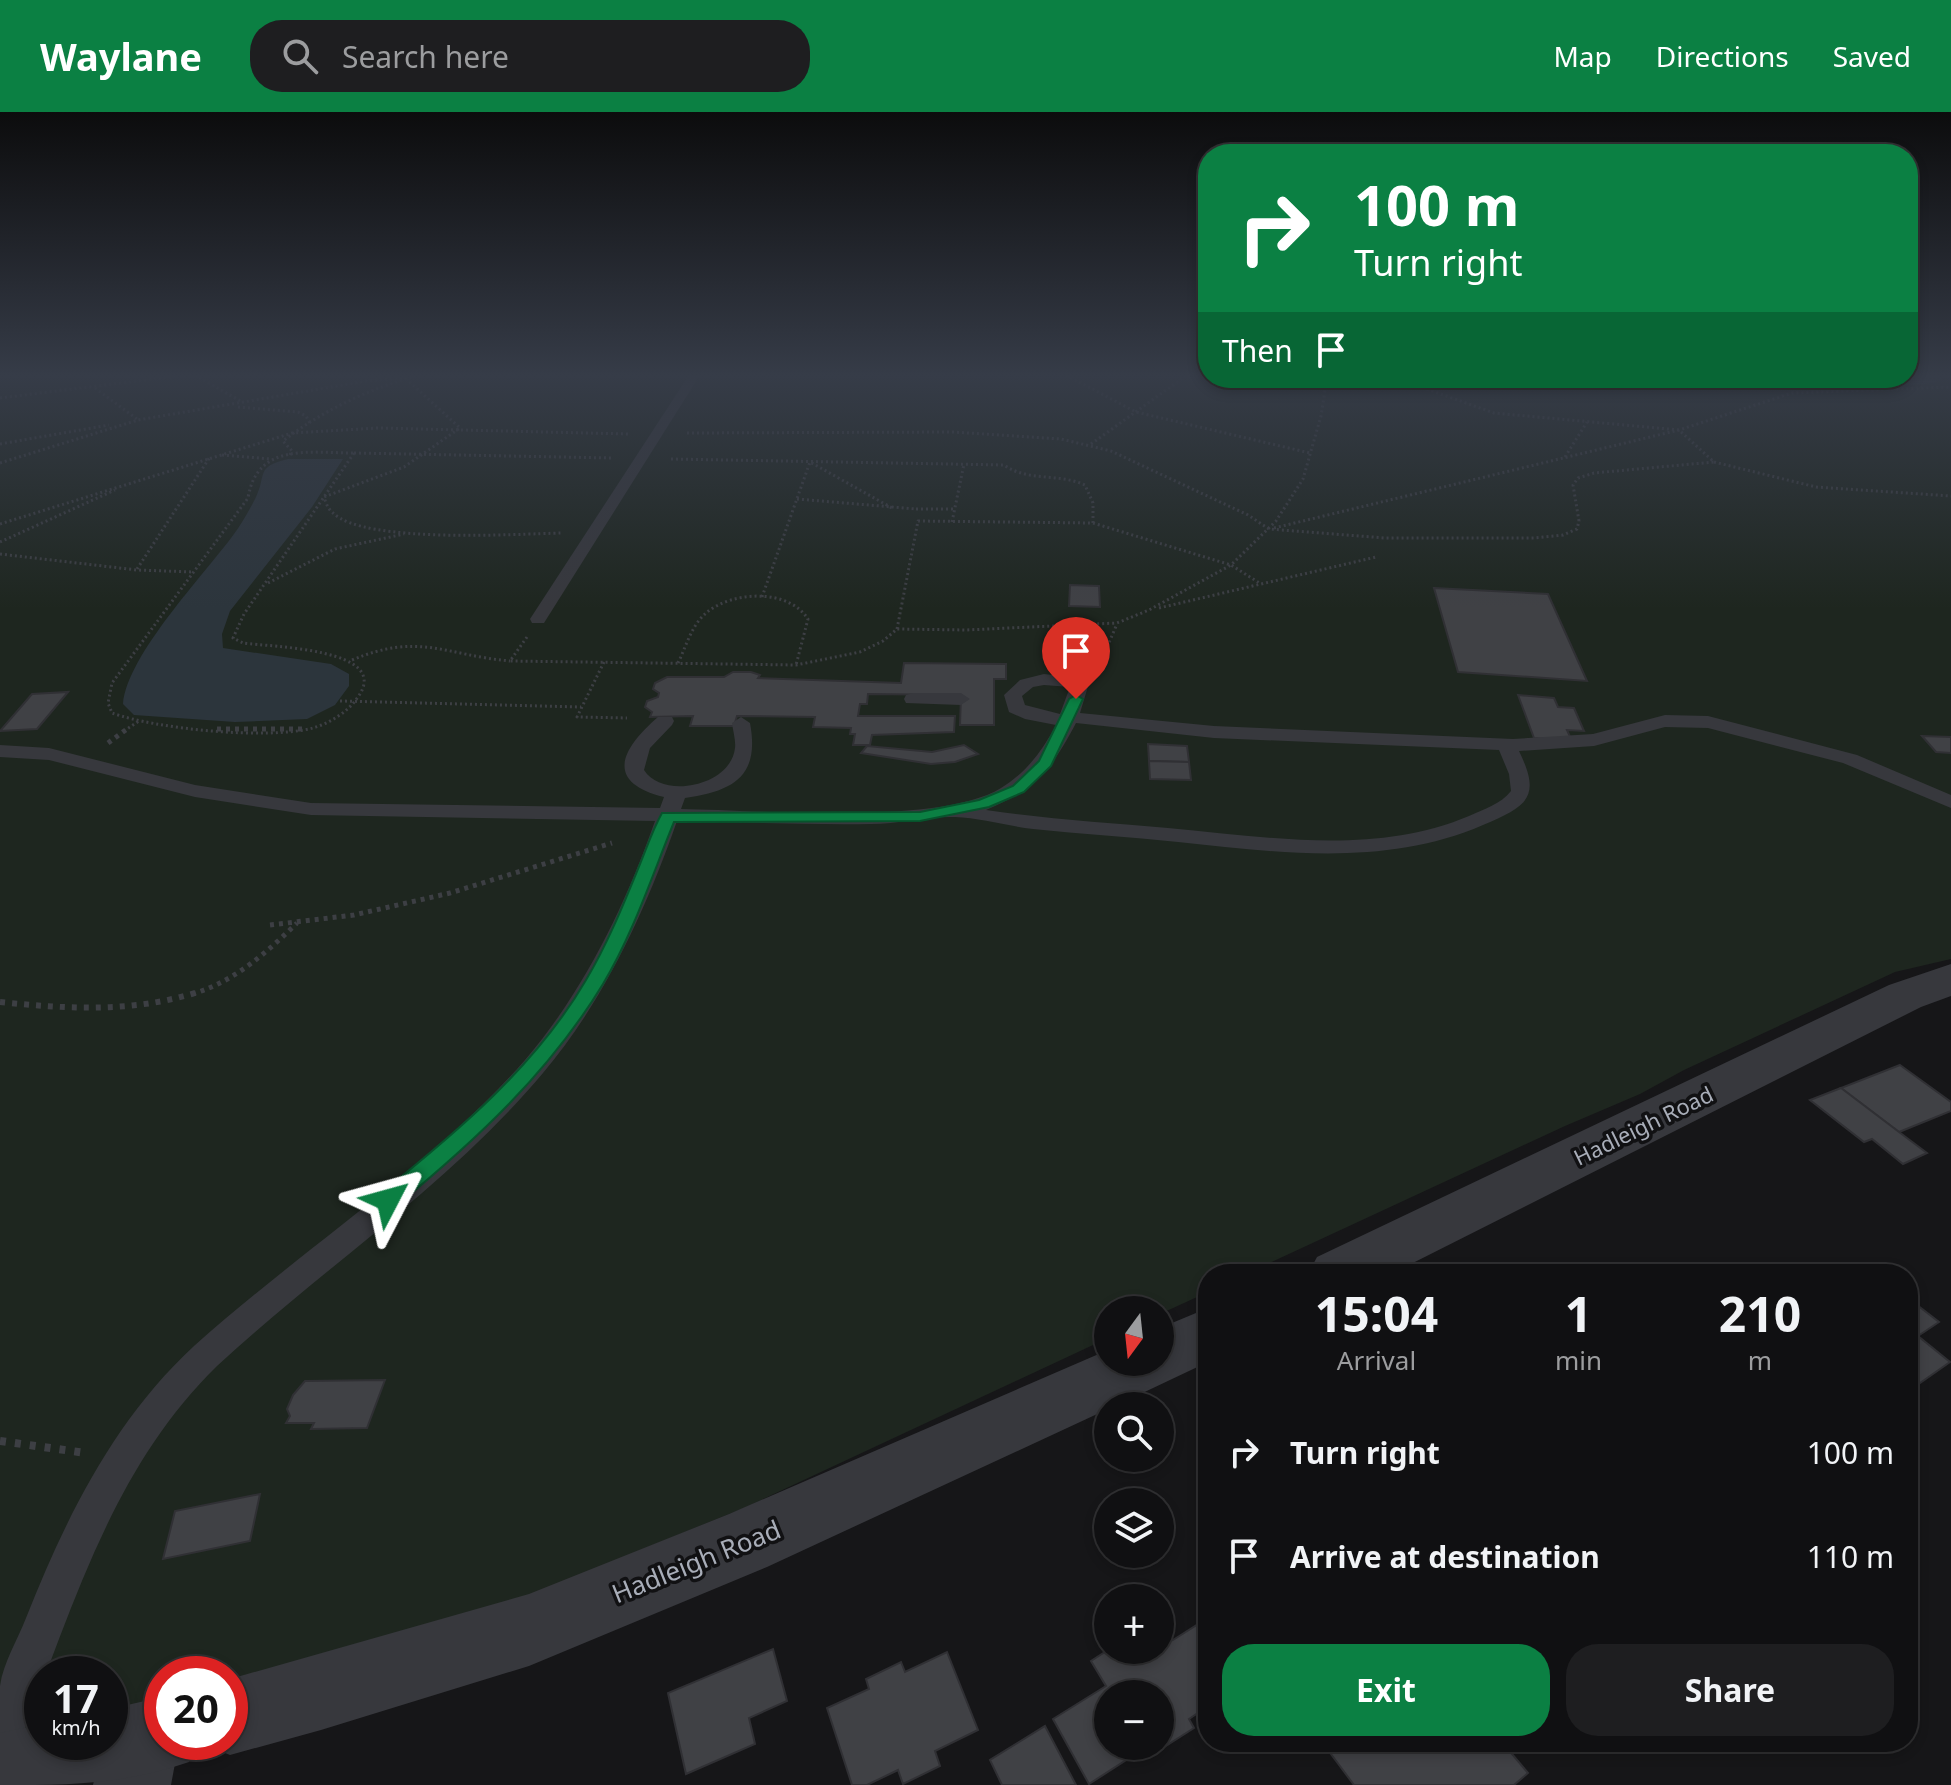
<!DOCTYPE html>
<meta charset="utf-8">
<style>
:root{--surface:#101012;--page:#1e1e20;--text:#f1f3f6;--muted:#9c9d9f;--line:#303032;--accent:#0b8043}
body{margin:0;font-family:"Noto Sans",sans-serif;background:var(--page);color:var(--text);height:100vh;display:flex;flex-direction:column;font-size:30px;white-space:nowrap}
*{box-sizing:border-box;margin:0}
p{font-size:26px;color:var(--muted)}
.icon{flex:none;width:44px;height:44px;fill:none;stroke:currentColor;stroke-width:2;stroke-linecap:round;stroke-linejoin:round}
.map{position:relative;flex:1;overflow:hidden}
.sheet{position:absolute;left:1198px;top:1152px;width:720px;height:488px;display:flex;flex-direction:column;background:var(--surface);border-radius:32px;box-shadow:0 4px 12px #0003,0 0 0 2px var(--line)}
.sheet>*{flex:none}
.hud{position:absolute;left:1198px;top:32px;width:720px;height:244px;border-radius:32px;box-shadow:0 4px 12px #0003,0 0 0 2px var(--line);background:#0b8043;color:#fff;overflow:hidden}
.needle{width:52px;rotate:195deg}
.controls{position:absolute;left:1094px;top:1184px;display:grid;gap:16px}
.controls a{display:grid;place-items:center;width:80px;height:80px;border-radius:50%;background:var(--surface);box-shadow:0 4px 12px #0003,0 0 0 2px var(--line);font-size:40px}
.speed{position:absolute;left:24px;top:1544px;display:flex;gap:16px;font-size:40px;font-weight:700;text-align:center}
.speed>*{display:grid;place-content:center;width:104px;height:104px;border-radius:50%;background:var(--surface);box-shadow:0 4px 12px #0003,0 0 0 2px var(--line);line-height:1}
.speed small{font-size:20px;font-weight:400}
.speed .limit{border:12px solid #d22;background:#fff;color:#111}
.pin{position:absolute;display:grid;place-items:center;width:68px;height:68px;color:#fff;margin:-82px -34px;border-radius:50% 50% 50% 0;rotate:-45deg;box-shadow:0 0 8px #0007}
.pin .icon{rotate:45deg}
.me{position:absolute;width:88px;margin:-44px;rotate:51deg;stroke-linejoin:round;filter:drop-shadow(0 0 6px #0008)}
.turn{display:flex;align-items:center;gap:28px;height:168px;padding:0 24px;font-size:36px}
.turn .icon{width:104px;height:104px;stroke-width:2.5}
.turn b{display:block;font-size:56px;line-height:68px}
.then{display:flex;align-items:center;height:76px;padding:0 24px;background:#0003;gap:16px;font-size:30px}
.eta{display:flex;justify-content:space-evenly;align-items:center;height:136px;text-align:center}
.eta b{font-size:48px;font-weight:700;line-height:56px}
.button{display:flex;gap:16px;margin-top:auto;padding:16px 24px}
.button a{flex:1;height:92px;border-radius:32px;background:var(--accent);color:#fff;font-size:32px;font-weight:700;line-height:92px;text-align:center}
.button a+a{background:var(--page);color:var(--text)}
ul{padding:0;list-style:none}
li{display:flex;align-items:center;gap:24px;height:104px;padding:0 24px}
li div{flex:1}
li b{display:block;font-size:30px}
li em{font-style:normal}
header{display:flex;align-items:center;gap:48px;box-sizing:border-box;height:112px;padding:0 40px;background:var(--accent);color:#fff}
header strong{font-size:38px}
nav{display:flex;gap:44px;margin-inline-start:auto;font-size:28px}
.search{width:560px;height:72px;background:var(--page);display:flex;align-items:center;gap:20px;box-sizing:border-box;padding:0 28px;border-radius:32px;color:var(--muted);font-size:30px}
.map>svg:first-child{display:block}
.green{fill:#1e261f;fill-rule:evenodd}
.water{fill:#2c353c}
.building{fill:#404145;stroke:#303034;stroke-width:2;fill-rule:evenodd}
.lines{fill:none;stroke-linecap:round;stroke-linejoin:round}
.path-far3{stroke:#3d3f44;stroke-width:3;stroke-dasharray:2 3;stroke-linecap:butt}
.path-far2{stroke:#3d3f44;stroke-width:5;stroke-dasharray:4 5;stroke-linecap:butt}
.path-far1{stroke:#3d3f44;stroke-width:6;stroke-dasharray:5 7;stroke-linecap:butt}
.path{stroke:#3d3f44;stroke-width:8;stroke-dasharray:6 9;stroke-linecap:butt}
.service{fill:#37383d;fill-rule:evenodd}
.minor{fill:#37383d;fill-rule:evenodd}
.tertiary{fill:#37383d;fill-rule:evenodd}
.route{fill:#0b8043;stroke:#07532c;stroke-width:2}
.labels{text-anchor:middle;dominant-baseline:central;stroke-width:7;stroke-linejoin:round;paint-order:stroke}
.street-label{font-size:22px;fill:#a8adb8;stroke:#111113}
.near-street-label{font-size:26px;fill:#a8adb8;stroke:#111113}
</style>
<header>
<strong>Waylane</strong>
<div class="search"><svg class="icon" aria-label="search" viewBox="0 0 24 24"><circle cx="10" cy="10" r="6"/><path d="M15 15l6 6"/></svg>Search here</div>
<nav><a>Map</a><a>Directions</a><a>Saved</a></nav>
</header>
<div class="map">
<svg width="1951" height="1673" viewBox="0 0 1951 1673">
<rect width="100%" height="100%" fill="#161618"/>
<path class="green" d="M0,263L1908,266V263H1951V847L1895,860L1684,958L1640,982L1565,1014L1246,1162H1208V1180L1160,1202V1198H1108V1226L744,1396L230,1605V1562H162V1623L0,1660ZM42,1562H110V1630H42Z"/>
<g class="water">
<path d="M1908,263H1937L1942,267L1933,271C1878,276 1791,282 1740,266H1908Z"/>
<path d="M288,347H343L312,395L230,499L222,522L223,536L331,552L349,562V574L335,593L307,607L235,610L134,603L123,592C127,543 204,463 234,422C242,411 250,397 256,385C267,362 255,355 288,347Z"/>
</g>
<g class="building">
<path d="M1070,473L1099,474L1100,495L1069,494Z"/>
<path d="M1434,476L1548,482L1587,569L1458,560Z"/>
<path d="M904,551L1006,552V567H994V613H960L961,583L868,582L867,592H860L858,604H955L954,620L872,623L870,633H853L855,622H850L851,616L813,615L815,605L737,604L734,614H690L693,604L650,605L652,600L645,595L647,589L658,585L659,581L653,577L655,571L667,565H724L733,560H751L760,563L758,566L901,571Z"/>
<path d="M68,580L37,617L0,619L32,582Z"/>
<path d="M1518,583L1554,586L1558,595L1574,596L1584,619L1567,618L1572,629L1534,626Z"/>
<path d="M1922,624L1951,625V641L1936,640Z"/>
<path d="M1148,632L1187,634L1189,650L1149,649Z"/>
<path d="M964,633L978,642L955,650L931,652L861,641L867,634L932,640Z"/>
<path d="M1149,649L1189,650L1191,668L1150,667Z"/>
<path d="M1900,953L1951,990V999L1899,1020L1841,976Z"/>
<path d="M1841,976L1899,1020L1927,1041L1903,1052L1872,1027L1864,1030L1810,988Z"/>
<path d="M1908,1186L1939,1210L1918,1224L1950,1250L1920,1271L1908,1262Z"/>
<path d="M385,1268L367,1316L311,1317L314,1311H286L290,1304L287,1297L293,1283L305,1269Z"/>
<path d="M260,1382L250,1429L163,1447L175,1399Z"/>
<path d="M1200,1511L1208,1524V1594L1189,1607L1194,1616L1150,1644L1145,1636L1089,1672L1053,1607L1106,1574L1091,1549L1108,1538H1160V1523L1167,1519L1173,1528ZM1108,1582H1160V1634H1108Z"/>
<path d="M773,1537L787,1589L749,1606L755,1632L686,1662L668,1581Z"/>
<path d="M947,1540L978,1618L935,1639L940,1654L903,1672L898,1658L867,1673H852L827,1596L869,1577L866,1567L901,1550L905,1560Z"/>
<path d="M1045,1614L1076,1673H1002L990,1648Z"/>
<path d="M1322,1630H1502L1528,1661L1514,1673H1354Z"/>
</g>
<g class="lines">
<g class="path-far3">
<path d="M195,263L242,290"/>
<path d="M402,263L460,316L404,355L324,385C326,391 328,397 333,401C365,432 516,422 562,421"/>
<path d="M1066,263L1136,300L1310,341"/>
<path d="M1948,263L1951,265"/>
<path d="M1308,266L1324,279"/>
<path d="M95,276L137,307"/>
<path d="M0,286L185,263"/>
<path d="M238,295L298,300L306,304L310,311"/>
<path d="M687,321L953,320L1061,327L1111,339L1248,403L1269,417L1385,426H1534L1563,423L1577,417L1579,409L1573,373L1578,366L1594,361L1714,350L1679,318L1494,301L1396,266"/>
<path d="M0,332L109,313"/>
<path d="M1091,332L1187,263"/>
<path d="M354,341L244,502L233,526L243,531C269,535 393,536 358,585C348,600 330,611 313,616C267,628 156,617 112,601L108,591L112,571L248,386C257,330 310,341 354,341Z"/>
<path d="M354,341L613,346"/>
<path d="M222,343L271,347"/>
<path d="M290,343L292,339L283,329C323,298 371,276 419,263"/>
<path d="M1565,345L1587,310"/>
<path d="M671,347L1004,353C1028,370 1059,361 1085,373L1093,391V411"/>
<path d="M1714,350L1816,375L1951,384"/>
<path d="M0,351L138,308L366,269L405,266"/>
<path d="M797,387L916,397"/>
<path d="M916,397H954"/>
<path d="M952,410L964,352"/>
<path d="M0,412L292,321L378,316L629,322"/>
<path d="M1274,416L1679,318L1792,281L1951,275"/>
<path d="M0,430L115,378"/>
<path d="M0,442L137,458L194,460"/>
<path d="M137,457L210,345"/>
<path d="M268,471L335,437L404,422"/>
<path d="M762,485L810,350L892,396"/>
<path d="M1159,496L1376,445"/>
<path d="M897,517L918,409L1093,411L1231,453L1261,472"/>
<path d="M527,525L510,549L796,553L860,540L883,529L897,517L966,518L1117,511L1149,498L1231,453L1276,409L1303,367L1321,304L1327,266"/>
<path d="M352,548C419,520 444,543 510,549"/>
<path d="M604,550L577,605L627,606"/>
<path d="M1094,550L1108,533L1117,512"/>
<path d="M678,551C686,535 691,514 706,501C732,479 788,476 808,507L796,553"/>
<path d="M340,589L581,595"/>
<path d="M124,619L139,609"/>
</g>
<g class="path-far2">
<path d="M217,617H302"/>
<path d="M108,631L127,617"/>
<path d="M270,813L354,803L450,781L612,731"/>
<path d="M192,882C234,870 266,841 297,811"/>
</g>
<path class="path-far1" d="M0,890C68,897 132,901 198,880"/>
<path class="path" d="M0,1329L86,1341"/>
<g class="service">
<path d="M689,263H700L544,511H532L530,507Z"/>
<path d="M1044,562L1086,567L1089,571L1080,601L1214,614L1513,627L1593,622L1665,603L1708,604L1857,643L1951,683V696L1843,651L1708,616L1665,615L1594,634L1519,639C1542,686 1527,694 1483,713C1386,755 1280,741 1178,730C1130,725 1081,722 1033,717C1008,714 980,706 955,705C930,704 898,712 871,712C806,713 741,710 677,709C646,798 604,889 543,961C449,1073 324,1155 217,1254C107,1362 71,1505 15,1641L0,1647C0,1623 0,1597 0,1574C3,1551 18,1527 26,1506C66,1405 114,1308 194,1234C302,1137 429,1057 525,948C584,879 625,794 655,709L311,703L195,685L49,648L0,645V633L49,636L195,673L311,691L660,696L664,685C604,670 621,637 658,605H672L674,609L672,613L650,636L644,658C663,688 731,674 735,636C736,629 733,619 732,611L741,605L750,611C760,664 734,679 685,686L681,697C758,698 939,714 1001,676C1027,660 1042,639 1056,613L1025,607L1009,600L1004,583L1020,568ZM1044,573L1070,575L1060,602L1025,593L1022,584L1033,575ZM1076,611L1214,626L1499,638L1509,662L1511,679C1501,692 1484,697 1469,704C1374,744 1268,725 1168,716C1107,711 1046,707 986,698C1034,678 1052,657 1076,611Z"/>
<path d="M913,581H961L970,587L961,593L906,591L904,587L906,583Z"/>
</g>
<path class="minor" d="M141,1591L162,1600V1630H179L171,1673H93L103,1630H110V1612L114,1602Z"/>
<g class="tertiary">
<path d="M1951,852V884L1921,895L1391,1162H1308L1317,1145L1889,873Z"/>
<path d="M1208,1196V1250L1115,1294H1108V1297L767,1455L529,1554L321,1618L230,1643L203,1632L230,1630V1567L529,1482L729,1402L1108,1238V1250H1160V1216Z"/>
<path d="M162,1585V1630H197L189,1650C121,1673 71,1673 0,1673V1621L42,1612V1630H110V1597Z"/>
</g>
</g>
<linearGradient id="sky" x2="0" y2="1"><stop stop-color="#0c0c0d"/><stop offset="0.53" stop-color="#363c48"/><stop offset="1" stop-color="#363c48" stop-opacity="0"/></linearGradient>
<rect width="1951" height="497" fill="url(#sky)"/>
<path class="route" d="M1076,583L1083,587L1051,654L1024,680L989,695L920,709L674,710C652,764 633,822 603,872C549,961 475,1029 396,1094L388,1097L380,1094L377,1088L380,1082C457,1020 536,954 586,868C608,831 624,791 640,752C647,735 653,717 662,701L920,700L979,688L1013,674L1039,649L1069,587Z"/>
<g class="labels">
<g class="street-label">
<text transform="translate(1643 1013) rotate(-26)">Hadleigh Road</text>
</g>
<g class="near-street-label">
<text transform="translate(696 1449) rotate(-22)">Hadleigh Road</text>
</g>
</g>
</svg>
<div class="controls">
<a><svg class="needle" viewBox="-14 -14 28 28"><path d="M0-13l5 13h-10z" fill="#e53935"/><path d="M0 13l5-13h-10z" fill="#9c9d9f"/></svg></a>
<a><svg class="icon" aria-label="search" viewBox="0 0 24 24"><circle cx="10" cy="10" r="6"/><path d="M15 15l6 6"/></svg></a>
<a><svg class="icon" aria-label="layers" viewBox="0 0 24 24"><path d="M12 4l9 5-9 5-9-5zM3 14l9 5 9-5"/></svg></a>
<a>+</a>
<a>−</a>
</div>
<div class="speed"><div>17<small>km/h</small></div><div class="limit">20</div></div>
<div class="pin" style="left:1076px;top:587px;background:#d93025"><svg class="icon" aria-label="arrive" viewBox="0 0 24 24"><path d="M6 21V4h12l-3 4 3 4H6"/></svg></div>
<svg class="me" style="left:388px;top:1088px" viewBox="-20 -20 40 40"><path d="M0-17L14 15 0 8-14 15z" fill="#0b8043" stroke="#fff" stroke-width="4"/></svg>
<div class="hud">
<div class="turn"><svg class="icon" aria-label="right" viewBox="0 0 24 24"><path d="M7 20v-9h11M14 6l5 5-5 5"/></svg><div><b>100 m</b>Turn right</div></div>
<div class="then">Then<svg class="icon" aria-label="arrive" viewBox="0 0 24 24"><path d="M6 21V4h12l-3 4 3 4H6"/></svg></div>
</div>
<section class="sheet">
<div class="eta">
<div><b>15:04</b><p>Arrival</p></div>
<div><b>1</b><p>min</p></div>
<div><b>210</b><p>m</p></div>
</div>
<ul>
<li><svg class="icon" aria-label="right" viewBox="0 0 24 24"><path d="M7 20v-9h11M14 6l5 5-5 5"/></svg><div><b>Turn right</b></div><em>100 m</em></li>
<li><svg class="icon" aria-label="arrive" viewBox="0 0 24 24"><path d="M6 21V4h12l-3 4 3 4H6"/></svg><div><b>Arrive at destination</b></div><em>110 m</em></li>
</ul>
<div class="button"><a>Exit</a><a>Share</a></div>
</section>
</div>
